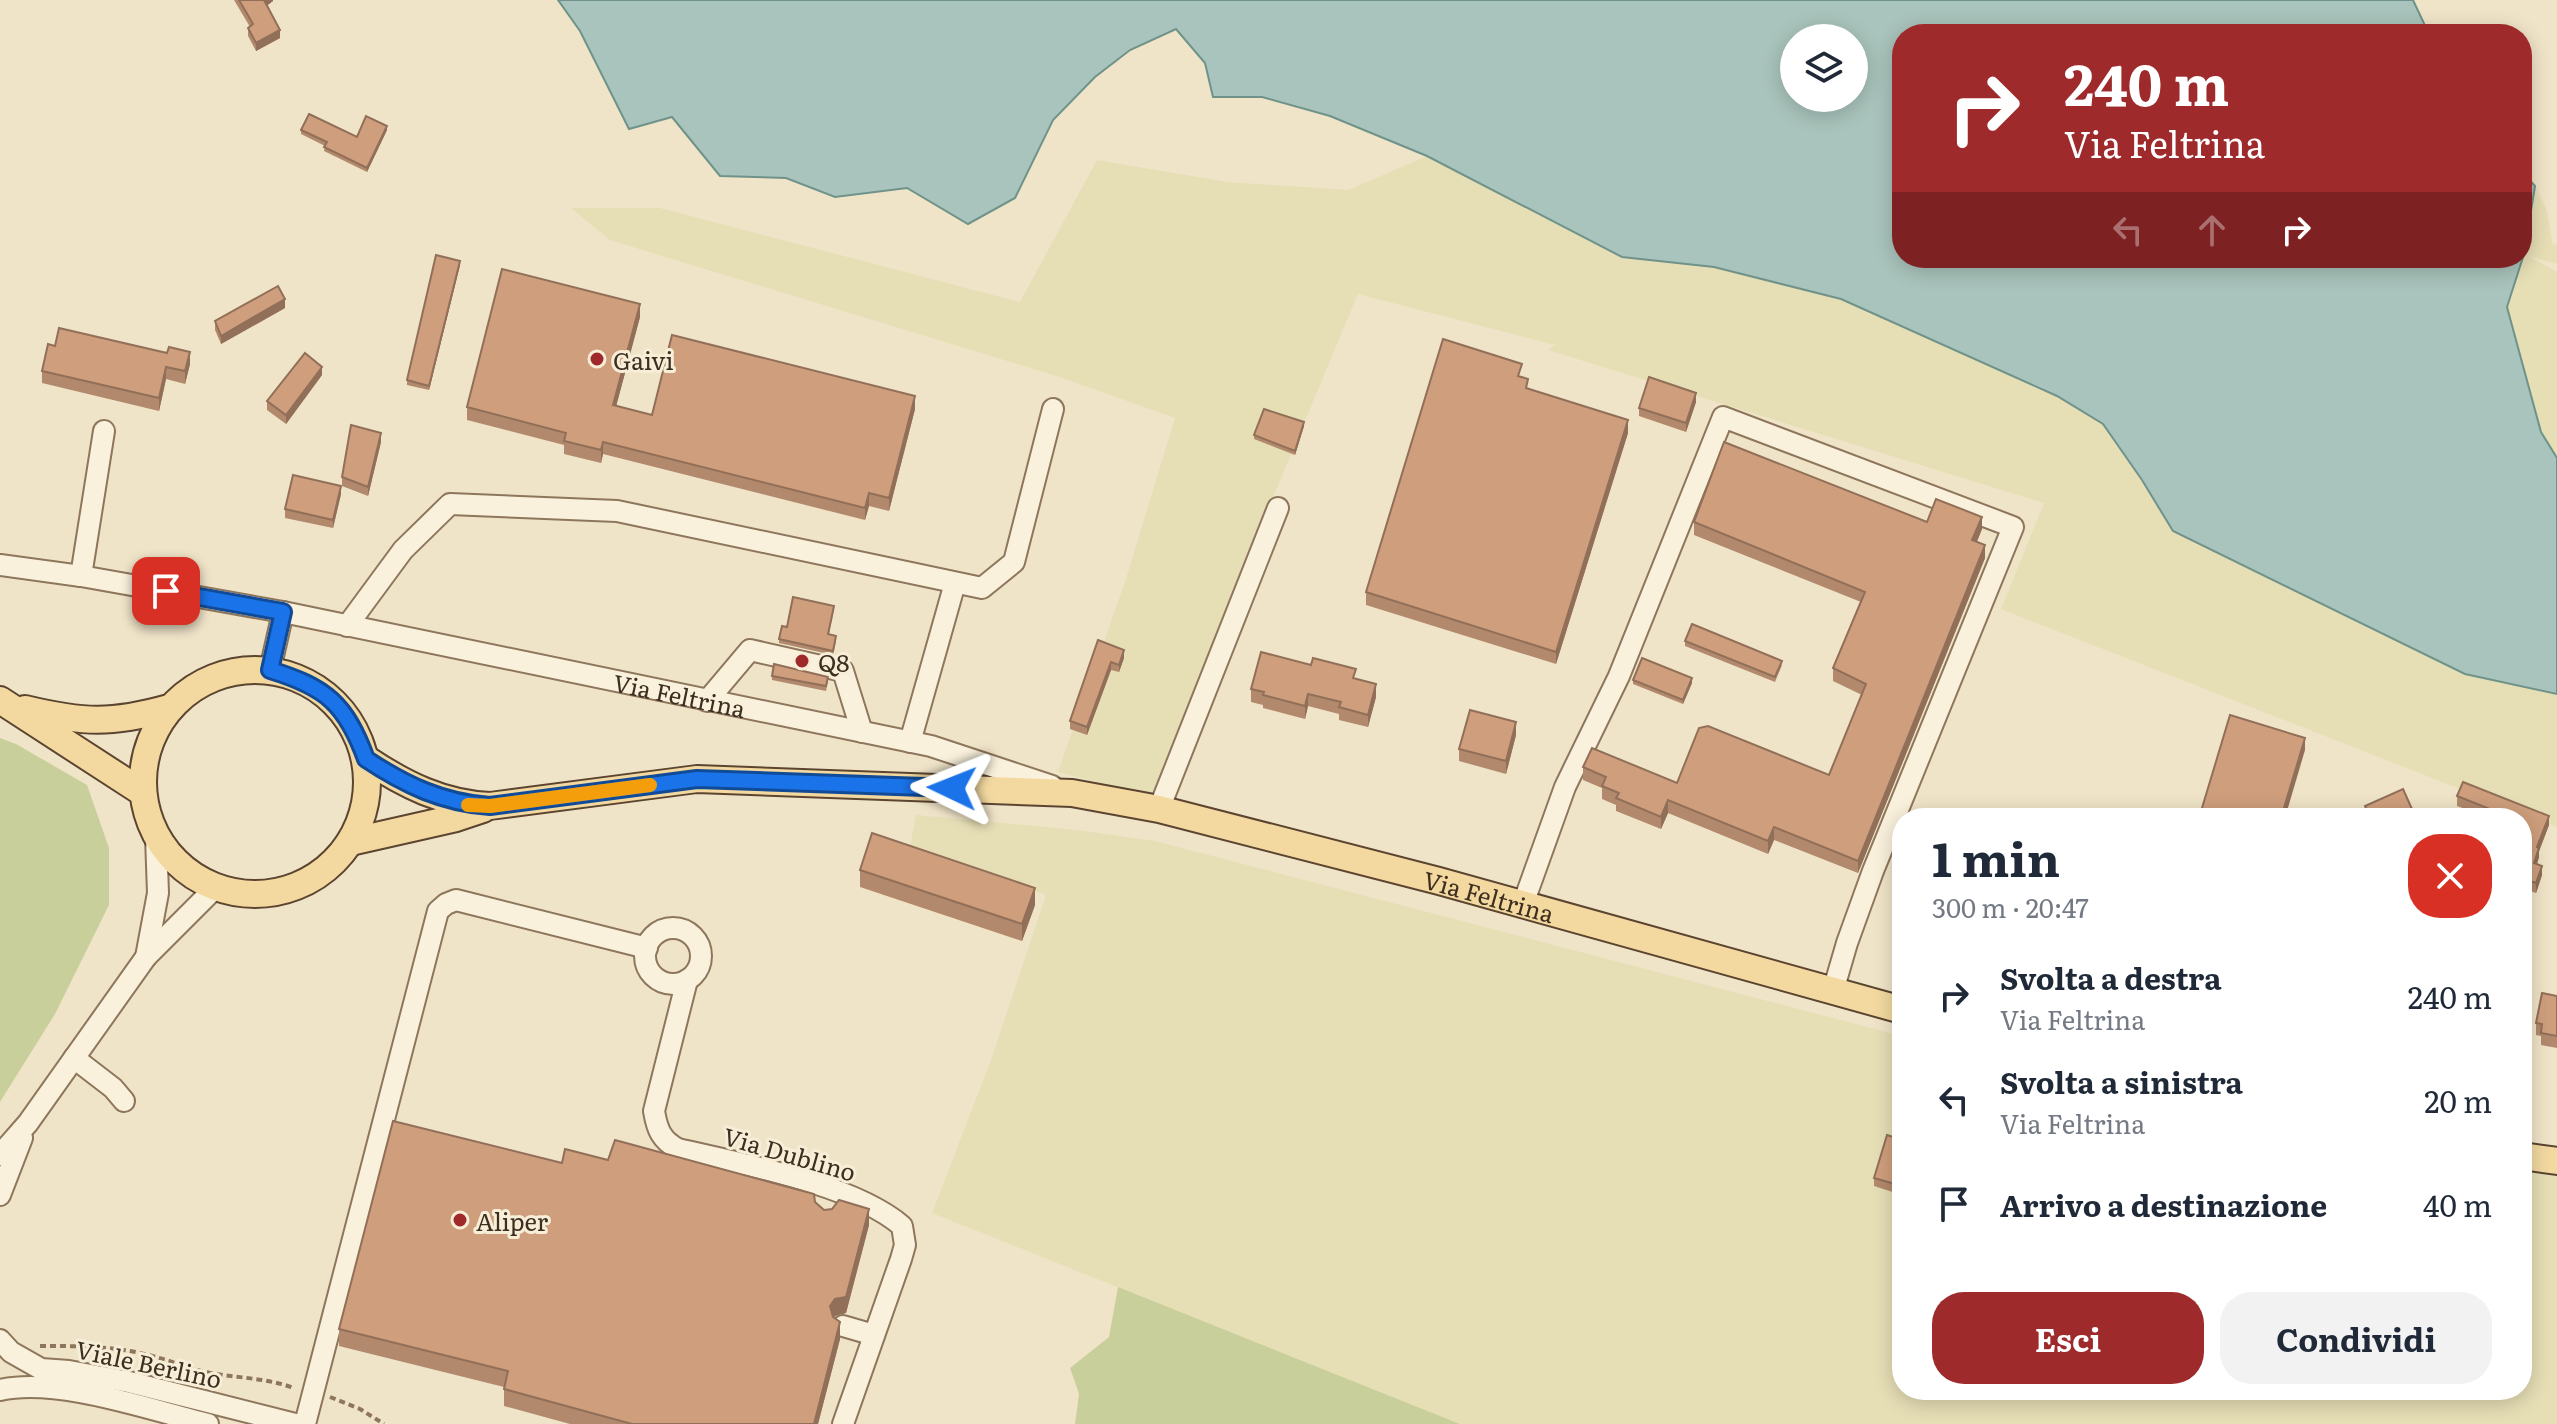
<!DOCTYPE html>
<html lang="it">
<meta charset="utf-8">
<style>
:root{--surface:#fff;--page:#f2f2f3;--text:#1f2937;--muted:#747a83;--accent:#9e2a2b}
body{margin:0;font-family:Literata,serif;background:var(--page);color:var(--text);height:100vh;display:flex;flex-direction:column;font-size:30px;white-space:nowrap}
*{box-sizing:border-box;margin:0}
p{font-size:26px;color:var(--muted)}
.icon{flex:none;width:44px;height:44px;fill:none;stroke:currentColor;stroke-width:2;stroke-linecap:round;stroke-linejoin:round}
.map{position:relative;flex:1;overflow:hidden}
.sheet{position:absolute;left:1892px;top:808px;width:640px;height:592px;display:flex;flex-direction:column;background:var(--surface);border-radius:32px;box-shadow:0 4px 20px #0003}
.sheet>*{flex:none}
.guide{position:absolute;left:1892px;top:24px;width:640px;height:244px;border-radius:32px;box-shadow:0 4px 20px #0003;background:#9e2a2b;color:#fff;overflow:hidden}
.fabs{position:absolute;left:1780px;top:24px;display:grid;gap:16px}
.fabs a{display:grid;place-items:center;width:88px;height:88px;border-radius:50%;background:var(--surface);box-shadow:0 4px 20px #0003;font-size:40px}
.pin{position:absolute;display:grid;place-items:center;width:68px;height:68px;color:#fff;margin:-34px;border-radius:16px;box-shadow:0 4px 12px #0006}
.me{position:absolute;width:88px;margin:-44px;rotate:272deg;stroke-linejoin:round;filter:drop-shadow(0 0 6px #0008)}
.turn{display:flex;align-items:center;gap:28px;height:168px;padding:0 40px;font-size:36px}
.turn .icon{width:104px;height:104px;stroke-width:2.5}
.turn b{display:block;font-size:56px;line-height:68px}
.lanes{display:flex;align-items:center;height:76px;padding:0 40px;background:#0003;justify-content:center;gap:40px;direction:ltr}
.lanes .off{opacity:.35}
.round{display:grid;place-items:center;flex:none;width:84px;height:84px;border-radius:32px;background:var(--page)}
.overview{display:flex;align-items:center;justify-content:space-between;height:136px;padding:0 40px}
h1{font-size:48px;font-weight:700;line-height:60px}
.primary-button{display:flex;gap:16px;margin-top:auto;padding:16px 40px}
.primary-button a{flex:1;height:92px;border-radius:32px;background:var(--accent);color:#fff;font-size:32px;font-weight:700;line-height:92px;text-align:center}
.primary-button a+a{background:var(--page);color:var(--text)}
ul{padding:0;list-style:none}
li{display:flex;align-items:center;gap:24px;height:104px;padding:0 40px}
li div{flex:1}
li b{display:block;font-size:30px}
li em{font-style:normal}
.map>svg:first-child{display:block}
.farmland{fill:#e6deb5}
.green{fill:#c9cf9b}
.water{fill:#a9c4bc;stroke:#6f938a;stroke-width:2;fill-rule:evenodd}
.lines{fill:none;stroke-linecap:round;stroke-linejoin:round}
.minor-casing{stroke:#8d765c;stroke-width:24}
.major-casing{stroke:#5b4430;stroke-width:30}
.path{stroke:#8d765c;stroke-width:4;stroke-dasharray:6 4;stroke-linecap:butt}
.minor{stroke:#faf1dc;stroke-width:20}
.major{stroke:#f3d9a0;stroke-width:26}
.wall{fill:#b2896c}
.shaded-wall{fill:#916f58}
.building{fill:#cf9f7d;stroke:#916f58;stroke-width:2}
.route-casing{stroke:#114b97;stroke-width:20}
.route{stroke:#1a73e8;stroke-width:14}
.slow{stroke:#f59e0b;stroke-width:14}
.poi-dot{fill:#9e2a2b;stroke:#f7eed8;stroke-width:3}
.labels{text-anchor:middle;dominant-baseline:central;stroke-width:6;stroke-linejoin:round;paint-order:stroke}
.poi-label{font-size:24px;fill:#3d2e20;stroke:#f7eed8;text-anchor:start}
.street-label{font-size:24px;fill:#3d2e20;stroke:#f7eed8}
</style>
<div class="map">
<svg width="2557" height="1424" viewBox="0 0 2557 1424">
<rect width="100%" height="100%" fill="#f0e4c8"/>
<g class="farmland">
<path d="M1427,156L1622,257L1714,267L1841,299L2057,396L2103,424L2142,480L2173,531L2465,674L2557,694V827L2001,609L2044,503L1548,350L1555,345L1358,294L1271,502L1154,797L1058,772L1125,582L1175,418L1060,377L610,240L571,208H660L1020,302L1097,160L1227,182L1348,190Z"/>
<path d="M2535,186L2547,211L2553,246L2557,243V264L2529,256L2557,272V458L2541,432L2507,307L2524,254Z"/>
<path d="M916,815L1077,830L1155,841L1902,1036V1390H2522V1155L2557,1162V1424H1460L932,1213L991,1060L1046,895L910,847Z"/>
</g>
<g class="green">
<path d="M0,738L16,744L87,785L109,848V905L55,1014L0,1102Z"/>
<path d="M1118,1287L1460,1424H1075L1079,1394L1070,1368L1109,1337Z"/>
</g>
<path class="water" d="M558,0H2413L2429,34H1902V258H2522V171L2535,186L2524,254L2507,307L2541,432L2557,458V694L2465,674L2173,531L2142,480L2103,424L2057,396L1841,299L1714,267L1622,257L1427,156L1330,116L1262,97H1213L1205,63L1176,29L1130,50L1095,77L1053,120L1015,198L968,224L907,188L835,197L786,178L720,176L672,117L629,129L580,31ZM1794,38H1854V98H1794Z"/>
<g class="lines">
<g class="minor-casing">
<g id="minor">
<path id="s1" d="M0,565L81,576L283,612L931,746L1052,786"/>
<path d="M81,576L104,431"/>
<path d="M347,626L403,550L450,504L617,511L982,588L1014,562L1053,409"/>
<path d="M270,670L283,612"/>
<path d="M707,701L750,650L843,671L862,732"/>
<path d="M910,742L955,583"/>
<path d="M1159,809L1278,508"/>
<path d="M1523,904L1565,787L1619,676L1723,417L2013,527L1873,871L1847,943L1833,991"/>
<circle cx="673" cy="956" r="28"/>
<path d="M146,957L158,893L156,837"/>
<path d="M687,980L654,1111C657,1129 661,1140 678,1149C742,1164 853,1184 902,1226L905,1245L901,1259L843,1424"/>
<path d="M74,1058L113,1088L124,1101"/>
<path d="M0,1155L28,1123L146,957L215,888"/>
<path d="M0,1195L22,1138"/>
<path d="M843,1326L874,1335"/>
<path d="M0,1340L11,1352L41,1369L69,1371L129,1382L295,1424"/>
<path d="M0,1390C58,1377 150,1410 208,1424"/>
<path d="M305,1424L438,911L446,904L456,900L647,948"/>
</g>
</g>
<g class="major-casing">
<g id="major">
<circle cx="255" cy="782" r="112"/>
<path d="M0,700L142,792"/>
<path d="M25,709C83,723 112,724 169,708"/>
<path id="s2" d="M366,759C405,785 443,804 490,806L697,779L1072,793L1159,809L1439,881L1902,1010"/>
<path d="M350,842L456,818L483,809"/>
<path d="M2522,1156L2557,1161"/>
</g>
</g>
<g class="path">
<path d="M40,1346C79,1346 119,1346 156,1357C174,1362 191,1369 210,1373C238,1378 267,1378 294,1388"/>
<path d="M330,1397L360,1409L384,1424"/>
</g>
<use href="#minor" class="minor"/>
<use href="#major" class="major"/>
</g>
<g class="wall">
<path d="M234,0H273V1L267,5L280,38L256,51L248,36V28L250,27Z"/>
<path d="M301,130L357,137L387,130L367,172L324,151L325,146L301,134Z"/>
<path d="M460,265L429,390L407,385V380Z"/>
<path d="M285,308L221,344L215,330V321Z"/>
<path d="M640,317L616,406L652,415L915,409L889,511L869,506L865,520L603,454L601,463L564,454V445L467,420V407Z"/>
<path d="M190,364L185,384L166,379L159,411L42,383V371Z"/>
<path d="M322,375L286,424L267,410V401Z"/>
<path d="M1522,377L1528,389L1628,433L1556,664L1366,605V592Z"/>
<path d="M1696,402L1686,432L1639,416V408Z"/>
<path d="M1304,426L1295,455L1254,439V435Z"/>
<path d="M381,442L368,496L342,486V477Z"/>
<path d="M341,494L333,528L285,518V509Z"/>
<path d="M1694,522H1927L1982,529L1977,542L1985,558L1858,873L1774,840L1768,854L1668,813L1661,829L1616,811V805L1602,799V788L1583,780V767L1677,783L1829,775L1862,695L1833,681V668L1861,602L1694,535Z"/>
<path d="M834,610L829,634L836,641L833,655L779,643V639L787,627Z"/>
<path d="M1098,640L1124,658L1119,672L1111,670L1087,735L1070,729V721Z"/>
<path d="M1685,641L1782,665L1775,682L1685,646Z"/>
<path d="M772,676L828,681L826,691L772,680Z"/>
<path d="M1356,679L1376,697L1368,727L1339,720V714L1308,706L1305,719L1263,708V705L1251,702V689Z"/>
<path d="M1633,680L1692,683L1683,704L1633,684Z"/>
<path d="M1516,735L1506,774L1459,761V749Z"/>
<path d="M2457,796L2549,825L2539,851V857L2537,864L2542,875L2536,893L2527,890L2522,818H2489L2457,806Z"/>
<path d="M2365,806L2416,818H2366L2365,815Z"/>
<path d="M860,870L1035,905L1022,941L860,887Z"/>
<path d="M2557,996V1048L2541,1045V1036L2536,1035V1023Z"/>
<path d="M1902,1140V1195L1874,1186V1178Z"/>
<path d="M608,1160L815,1202L824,1210L869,1225L846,1313L835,1316L834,1318L840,1339L818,1424H570L504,1406V1387L339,1346V1329L562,1163Z"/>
</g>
<g class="shaded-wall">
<path d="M264,0H273V1L264,8Z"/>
<path d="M280,30V38L256,51V43Z"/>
<path d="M387,126V130L367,172V168Z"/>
<path d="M460,261V265L429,390V386Z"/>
<path d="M285,299V308L221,344V336Z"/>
<path d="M640,304V317L613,418V405Z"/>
<path d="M190,352V364L185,384V371Z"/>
<path d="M166,367V379L159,411V398Z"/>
<path d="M322,367V375L286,424V415Z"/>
<path d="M1696,393V402L1686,432V423Z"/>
<path d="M915,396V409L889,511V498Z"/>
<path d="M1628,420V433L1556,664V652Z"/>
<path d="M1304,422V426L1295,455V451Z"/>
<path d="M381,433V442L368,496V487Z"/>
<path d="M603,442V454L601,463V450Z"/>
<path d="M341,486V494L333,528V520Z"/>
<path d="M869,493V506L865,520V508Z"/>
<path d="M1982,517V529L1972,553V540Z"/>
<path d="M1985,545V558L1858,873V861Z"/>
<path d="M1124,650V658L1119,672V665Z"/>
<path d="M1111,662V670L1087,735V727Z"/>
<path d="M1692,678V683L1683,704V700Z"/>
<path d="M1376,684V697L1368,727V715Z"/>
<path d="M1308,694V706L1305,719V706Z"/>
<path d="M1516,722V735L1506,774V761Z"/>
<path d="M2305,738V750L2285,818H2281Z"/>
<path d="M1668,800V813L1661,829V817Z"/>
<path d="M2549,816V825L2539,851V857L2534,873V863L2537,847Z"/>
<path d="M1774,827V840L1768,854V841Z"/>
<path d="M2542,866V875L2536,893V883Z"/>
<path d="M2527,880V890L2522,904V895Z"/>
<path d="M1035,888V905L1022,941V924Z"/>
<path d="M869,1209V1225L846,1313L835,1316L830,1323V1306Z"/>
<path d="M840,1322V1339L818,1424H814Z"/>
</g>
<g class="building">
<path d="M239,0H264L280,30L256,43L248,28L253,24Z"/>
<path d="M309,114L357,137L366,116L387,126L367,168L324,147L327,142L301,130Z"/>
<path d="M436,255L460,261L429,386L407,380Z"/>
<path d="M502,269L640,304L613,405L652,415L672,335L915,396L889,498L869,493L865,508L603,442L601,450L564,441L566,433L467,407Z"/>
<path d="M278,286L285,299L221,336L215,321Z"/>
<path d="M59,328L167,353L169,347L190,352L185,371L166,367L159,398L42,371L48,344L55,346Z"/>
<path d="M1443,339L1522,364L1518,376L1528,379L1526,388L1628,420L1556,652L1366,592Z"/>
<path d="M305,353L322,367L286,415L267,401Z"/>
<path d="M1649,377L1696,393L1686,423L1639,408Z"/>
<path d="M1264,409L1304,422L1295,451L1254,435Z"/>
<path d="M351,425L381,433L368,487L342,477Z"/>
<path d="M1724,442L1927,522L1936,499L1982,517L1972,540L1985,545L1858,861L1774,827L1768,841L1668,800L1661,817L1616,798L1619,793L1602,786L1606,777L1583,767L1592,748L1677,783L1699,728L1708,726L1829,775L1866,684L1833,668L1865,592L1694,522Z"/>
<path d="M293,475L341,486L333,520L285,509Z"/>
<path d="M793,597L834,606L828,634L836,636L833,651L779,639L782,626L787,627Z"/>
<path d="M1692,624L1782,661L1775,677L1685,641Z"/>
<path d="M1098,640L1124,650L1119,665L1111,662L1087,727L1070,721Z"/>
<path d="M1261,652L1311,665L1313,658L1356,669L1353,678L1376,684L1368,715L1339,707L1341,702L1308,694L1305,706L1263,695L1264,692L1251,689Z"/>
<path d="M1642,658L1692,678L1683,700L1633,680Z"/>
<path d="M774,664L828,677L826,686L772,676Z"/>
<path d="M1470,710L1516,722L1506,761L1459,749Z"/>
<path d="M2230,715L2305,738L2281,818H2199Z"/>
<path d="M2463,782L2549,816L2537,847L2539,848L2534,863L2542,866L2536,883L2527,880L2522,895V818H2509L2510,817L2457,796Z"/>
<path d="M2403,789L2416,818H2370L2365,806Z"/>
<path d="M872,833L1035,888L1022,924L860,870Z"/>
<path d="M2542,993L2557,996V1036L2541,1033L2542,1024L2536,1023Z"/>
<path d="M393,1121L562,1163L565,1149L608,1160L615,1140L814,1194L815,1202L824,1210L832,1209L839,1200L869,1209L846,1297L835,1299L830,1306L833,1317L840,1322L814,1424H632L504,1389L508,1371L339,1329Z"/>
<path d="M1887,1135L1902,1140V1186L1874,1178Z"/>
</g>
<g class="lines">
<g class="route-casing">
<path id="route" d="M166,591L283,612L270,670C326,687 346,704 366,759C405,785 443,803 490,806L697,779L952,788"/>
</g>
<use href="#route" class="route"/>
<path class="slow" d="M468,805L490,806L650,785"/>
</g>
<g class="poi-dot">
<circle cx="597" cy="359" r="8"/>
<circle cx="802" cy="661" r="8"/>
<circle cx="460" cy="1220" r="8"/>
</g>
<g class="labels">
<g class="poi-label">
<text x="613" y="359">Gaivi</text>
<text x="818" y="661">Q8</text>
<text x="476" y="1220">Aliper</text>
</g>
<g class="street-label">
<text stroke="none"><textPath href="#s1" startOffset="692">Via Feltrina</textPath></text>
<text stroke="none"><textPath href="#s2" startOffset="1148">Via Feltrina</textPath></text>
<text transform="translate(790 1153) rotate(16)">Via Dublino</text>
<text transform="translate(149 1363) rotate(12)">Viale Berlino</text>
</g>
</g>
</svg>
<div class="fabs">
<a><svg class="icon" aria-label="layers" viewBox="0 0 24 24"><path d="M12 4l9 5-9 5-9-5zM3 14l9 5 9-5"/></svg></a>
</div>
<div class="pin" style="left:166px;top:591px;background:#d93025"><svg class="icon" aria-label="arrive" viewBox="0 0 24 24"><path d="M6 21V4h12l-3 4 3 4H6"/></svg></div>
<svg class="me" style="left:952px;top:788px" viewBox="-20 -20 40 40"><path d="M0-17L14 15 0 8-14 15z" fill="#1a73e8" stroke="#fff" stroke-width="4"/></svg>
<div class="guide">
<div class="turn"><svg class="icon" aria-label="right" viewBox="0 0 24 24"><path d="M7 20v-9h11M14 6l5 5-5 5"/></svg><div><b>240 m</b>Via Feltrina</div></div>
<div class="lanes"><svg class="icon off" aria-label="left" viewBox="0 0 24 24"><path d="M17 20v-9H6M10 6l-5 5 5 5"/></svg><svg class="icon off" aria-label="ahead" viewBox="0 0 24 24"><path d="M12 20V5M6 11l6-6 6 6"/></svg><svg class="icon" aria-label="right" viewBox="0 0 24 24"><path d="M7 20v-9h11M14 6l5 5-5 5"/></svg></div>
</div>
<section class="sheet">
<div class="overview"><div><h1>1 min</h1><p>300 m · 20:47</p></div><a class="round" style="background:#d93025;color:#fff"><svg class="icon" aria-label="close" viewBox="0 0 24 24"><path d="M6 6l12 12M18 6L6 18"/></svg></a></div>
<ul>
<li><svg class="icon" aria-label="right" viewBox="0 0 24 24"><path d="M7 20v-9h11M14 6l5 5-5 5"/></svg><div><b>Svolta a destra</b><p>Via Feltrina</p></div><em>240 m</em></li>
<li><svg class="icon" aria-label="left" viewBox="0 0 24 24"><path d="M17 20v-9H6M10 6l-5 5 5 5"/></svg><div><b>Svolta a sinistra</b><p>Via Feltrina</p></div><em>20 m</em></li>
<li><svg class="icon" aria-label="arrive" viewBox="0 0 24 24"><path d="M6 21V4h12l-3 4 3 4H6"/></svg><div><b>Arrivo a destinazione</b></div><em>40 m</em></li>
</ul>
<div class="primary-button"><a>Esci</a><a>Condividi</a></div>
</section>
</div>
